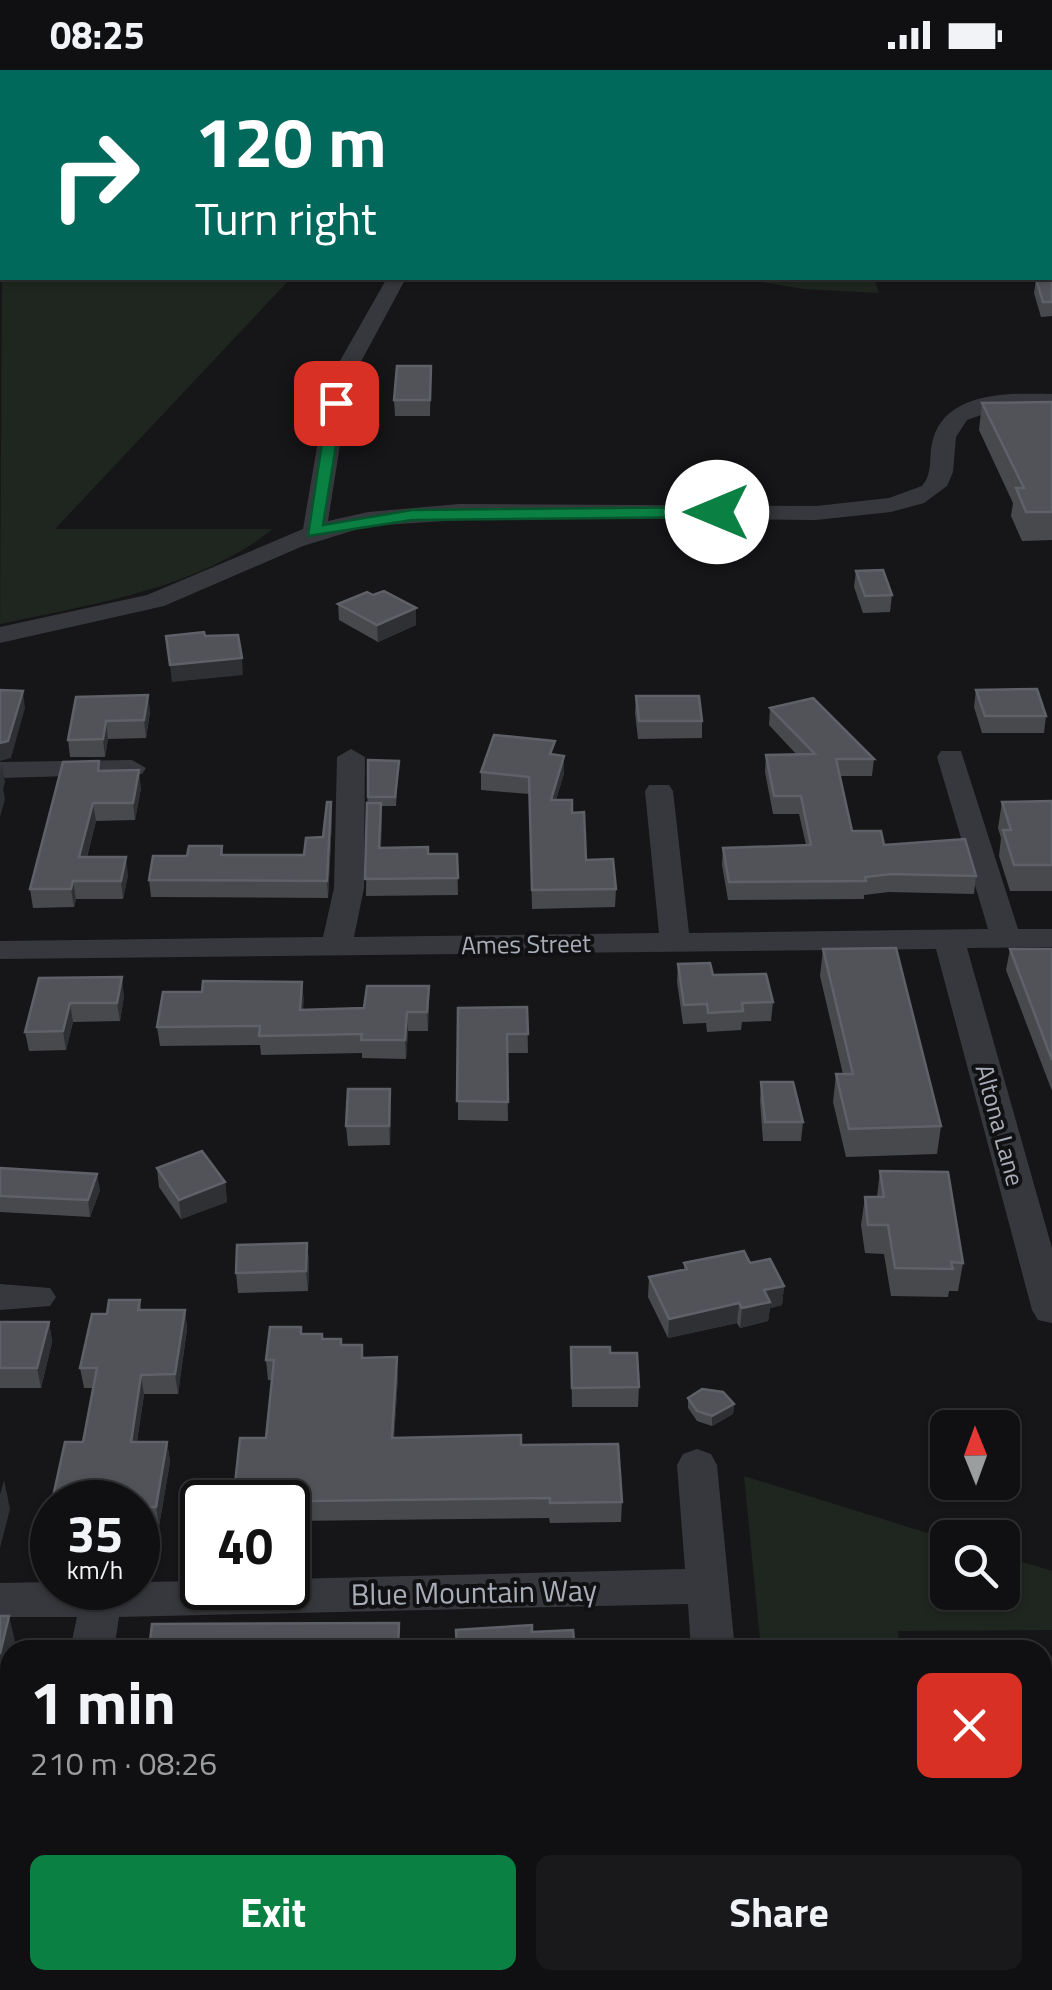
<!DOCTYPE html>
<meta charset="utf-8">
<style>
:root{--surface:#101012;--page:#19191b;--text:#f1f3f6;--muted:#9c9d9f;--line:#303032;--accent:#0b8043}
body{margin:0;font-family:"Titillium Web",sans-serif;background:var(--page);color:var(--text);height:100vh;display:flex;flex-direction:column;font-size:38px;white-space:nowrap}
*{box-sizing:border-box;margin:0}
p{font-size:32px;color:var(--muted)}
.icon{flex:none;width:55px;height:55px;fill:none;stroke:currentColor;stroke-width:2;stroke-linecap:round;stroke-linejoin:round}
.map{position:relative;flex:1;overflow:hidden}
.panel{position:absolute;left:0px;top:1570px;width:1052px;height:350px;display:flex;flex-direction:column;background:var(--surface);border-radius:30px 30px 0 0;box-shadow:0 2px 8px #0004,0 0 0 2px var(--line)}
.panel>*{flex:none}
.hud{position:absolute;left:0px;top:0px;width:1052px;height:210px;box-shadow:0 2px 8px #0004,0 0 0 2px var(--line);background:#00695c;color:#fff;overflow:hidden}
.needle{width:65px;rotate:359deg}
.fabs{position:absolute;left:930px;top:1340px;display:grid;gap:20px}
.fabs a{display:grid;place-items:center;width:90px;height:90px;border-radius:15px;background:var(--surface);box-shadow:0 2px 8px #0004,0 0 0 2px var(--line);font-size:50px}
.speed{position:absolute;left:30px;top:1410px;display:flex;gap:20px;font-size:50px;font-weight:700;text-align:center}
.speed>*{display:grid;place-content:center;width:130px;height:130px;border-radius:50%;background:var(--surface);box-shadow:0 2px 8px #0004,0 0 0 2px var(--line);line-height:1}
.speed small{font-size:25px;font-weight:400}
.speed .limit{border:5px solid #111;border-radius:15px;background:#fff;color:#111}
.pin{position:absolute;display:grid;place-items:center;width:85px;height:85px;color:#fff;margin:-42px;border-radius:20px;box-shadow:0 5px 15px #0006}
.me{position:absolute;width:110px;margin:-55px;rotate:270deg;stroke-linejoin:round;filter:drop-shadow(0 0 8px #0008)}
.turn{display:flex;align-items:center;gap:35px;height:210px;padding:0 30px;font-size:45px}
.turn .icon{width:130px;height:130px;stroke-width:2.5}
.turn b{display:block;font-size:70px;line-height:85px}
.round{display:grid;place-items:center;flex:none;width:105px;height:105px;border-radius:15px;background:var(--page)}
.overview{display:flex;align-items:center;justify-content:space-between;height:170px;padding:0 30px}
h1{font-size:60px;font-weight:700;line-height:75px}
.button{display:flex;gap:20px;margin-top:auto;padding:20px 30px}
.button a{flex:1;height:115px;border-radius:15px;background:var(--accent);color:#fff;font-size:40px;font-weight:700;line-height:115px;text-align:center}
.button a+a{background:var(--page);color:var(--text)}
.status{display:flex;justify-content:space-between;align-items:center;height:70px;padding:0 50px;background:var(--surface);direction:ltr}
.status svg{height:28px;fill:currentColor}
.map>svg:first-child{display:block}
.green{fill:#1e261f}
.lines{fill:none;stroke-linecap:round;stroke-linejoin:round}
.minor{fill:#37383d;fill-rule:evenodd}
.major{stroke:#53555c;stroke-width:40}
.wall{fill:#47494d}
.shaded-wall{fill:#2f3033}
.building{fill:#525359;stroke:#5f6168;stroke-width:2.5}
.route{fill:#0b8043;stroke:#07532c;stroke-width:2.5}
.labels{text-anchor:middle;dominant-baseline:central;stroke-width:8;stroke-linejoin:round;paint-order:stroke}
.street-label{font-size:25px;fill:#a8adb8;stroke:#111113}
.near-street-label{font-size:30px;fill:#a8adb8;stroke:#111113}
</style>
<div class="status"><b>08:25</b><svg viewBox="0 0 49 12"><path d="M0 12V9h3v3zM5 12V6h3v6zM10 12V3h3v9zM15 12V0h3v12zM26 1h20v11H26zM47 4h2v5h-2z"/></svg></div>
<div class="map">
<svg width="1052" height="1920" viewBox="0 0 1052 1920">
<rect width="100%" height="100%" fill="#161618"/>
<g class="green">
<path d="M2,201V208H291L55,459H273C197,519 92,534 0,554Z"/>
<path d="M739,208H874L879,223L803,219Z"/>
<path d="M744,1406L947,1469L948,1522H1002L1003,1486L1052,1501V1560L898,1561L900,1580H761Z"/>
</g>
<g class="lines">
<g class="minor">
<path d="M387,208H406L350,312L328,451L368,442L459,434L816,436L889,428L922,416C934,402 928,386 933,369C947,321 1011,323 1052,324V336L998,339L967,350L956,367L953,402L947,416L924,433L891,442L816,450L506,447L368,456L303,476L164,536L0,573V557L147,525L303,459L328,312Z"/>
<path d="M351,679L365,687L364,818L354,867L659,863L645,721L649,715H669L673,721L689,863L988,859L937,687L941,681H961L1018,859H1052V877L967,878L1052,1178V1253L1038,1250L1032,1240L936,879L0,889V871L323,867L334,818L337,687Z"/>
<path d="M132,690L146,698L142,704L0,708V692Z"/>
<path d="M0,1214L50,1218L56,1227L50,1236L0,1240Z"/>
<path d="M697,1379L711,1384L717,1395L735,1580H691L688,1534L119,1547L114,1580H70L77,1547H0V1513L52,1512V1518H138V1512L202,1511V1518H288V1509L685,1499L677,1395L683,1384Z"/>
<path d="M1052,1795V1839L1042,1840V1796Z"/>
<path d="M11,1910H59V1920H9Z"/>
<path d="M716,1910H764L766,1920H716Z"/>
</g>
<g class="major">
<path d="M307,2L308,0"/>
<path d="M0,186L2,185"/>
</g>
</g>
<g class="wall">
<path d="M1036,209H1052V246L1041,247L1034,223Z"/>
<path d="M431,296L430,346H395L394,330Z"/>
<path d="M1052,332V470L1022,471L1011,446L1013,433L979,360L982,333Z"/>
<path d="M856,501L892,525L890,542L863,543L854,517Z"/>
<path d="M338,534L416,555L378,572L339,550Z"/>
<path d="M976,620L1046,646L1044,663H982L974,637Z"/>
<path d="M636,626L702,651V668L638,669L635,643Z"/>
<path d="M76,627L150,642L146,668L108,669L105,687H70L68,670Z"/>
<path d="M770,638L874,689L872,706H840L852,761L884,775L976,806L974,824L889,822L864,825V829L728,830L722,795L723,778L806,775L799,744H773L765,702L766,685H797L769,655Z"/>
<path d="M555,685L564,686V703L556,730L572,743L586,790L616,819L615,837L532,839L529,724L481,720V702Z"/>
<path d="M368,690L399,691L396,736H382L381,778L429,784H457L458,825L366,826Z"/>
<path d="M100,701L141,718L135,750L96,751L87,787L128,805L123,829H76L74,837L33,838L30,819Z"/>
<path d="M1052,731V821H1010L999,786L1001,768L998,758L1002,732Z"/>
<path d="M331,732L332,750L328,828L151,827L149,810L187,786L222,776L223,785H304L323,767Z"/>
<path d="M823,879L941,1056L937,1084L846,1087L833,1032L836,1004H843L820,906Z"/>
<path d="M1010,879H1052V1021L1006,900Z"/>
<path d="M678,894L713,905L773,932L771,951L742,952L741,960L707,962L706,953L683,954L677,912Z"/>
<path d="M39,908L124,926L120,951L73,952L66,980L29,981L25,962Z"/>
<path d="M302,912L303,939L364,938L429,916L428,961H408L406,989L362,988V983L261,985L260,975L160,976L157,957L202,922Z"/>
<path d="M527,937L528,983H507L508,1051L458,1050V938Z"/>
<path d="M761,1012L803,1052L801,1071H763L760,1031Z"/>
<path d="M391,1038L390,1075L348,1076L346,1056Z"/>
<path d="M0,1098L100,1120L90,1147L0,1142Z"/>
<path d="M157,1098L225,1112L227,1132L181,1149L159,1117Z"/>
<path d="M880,1101L963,1193L958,1221H949L948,1227L891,1226L884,1184L865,1183L861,1155L865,1127H877Z"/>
<path d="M307,1173L309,1193L308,1221L238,1223L236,1203Z"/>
<path d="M684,1193H750L784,1216L782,1235L770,1238L768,1251L740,1258L737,1253L668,1268L648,1227L649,1207L684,1200Z"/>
<path d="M109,1230H140L141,1240H185L187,1259L178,1324H144L137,1372H167L170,1392L159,1456H138V1432H52V1445L51,1436L65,1372H83L93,1318H84L80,1298L92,1244H107Z"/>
<path d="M0,1252H49L52,1272L41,1318H0Z"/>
<path d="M302,1264L342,1275L398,1307L394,1367L521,1375L622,1432L621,1452L550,1453L549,1448L288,1451V1432H233L240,1368H266L272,1310H268L266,1290Z"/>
<path d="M571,1277L610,1283L639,1317L638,1337H572Z"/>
<path d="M688,1328L734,1334L733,1344L712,1356L697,1351L688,1338Z"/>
<path d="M1051,1599H1052V1632L1047,1613Z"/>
<path d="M1042,1636H1052V1723L1042,1724Z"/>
<path d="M128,1910H266V1917L208,1920H130Z"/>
<path d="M839,1910H976L978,1920H841Z"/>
</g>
<g class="shaded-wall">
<path d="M416,538V555L378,572L377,555Z"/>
<path d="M242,588L243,605L172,612L170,595Z"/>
<path d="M23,621L25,638L11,688L0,691V673Z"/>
<path d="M148,625L150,642L146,668L144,650Z"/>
<path d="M106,651L108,669L105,687L103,669Z"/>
<path d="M564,686V703L551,748V730Z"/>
<path d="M2,694L5,712L3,719L5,729L0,747V703Z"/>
<path d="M139,700L141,718L135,750L133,733Z"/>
<path d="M331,732L332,750L328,828L327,811Z"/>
<path d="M93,733L96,751L82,805L79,787Z"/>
<path d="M381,733L382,749L380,795L379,778Z"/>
<path d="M126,787L128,805L123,829L121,811Z"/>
<path d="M73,811L76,829L74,837L71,819Z"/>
<path d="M122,907L124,926L120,951L117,933Z"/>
<path d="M302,912L304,930L302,958L300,940Z"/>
<path d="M429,916V935L428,961L427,942Z"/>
<path d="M70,933L73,952L66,980L63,961Z"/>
<path d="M407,942L408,961L406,989L405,970Z"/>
<path d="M390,1019L391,1038L390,1075L389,1056Z"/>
<path d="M97,1104L100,1120L90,1147L88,1130Z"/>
<path d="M225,1112L227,1132L181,1149L179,1130Z"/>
<path d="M307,1173L309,1193L308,1221L306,1201Z"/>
<path d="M784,1216L782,1235L770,1238L768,1251L740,1258L742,1238L764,1220Z"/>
<path d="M739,1233L737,1253L668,1268L669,1249Z"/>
<path d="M185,1240L187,1259L178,1324L175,1304Z"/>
<path d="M49,1252L52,1272L41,1318L37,1298Z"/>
<path d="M397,1287L398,1307L393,1387L392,1368Z"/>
<path d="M141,1305L144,1324L134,1392L131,1372Z"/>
<path d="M734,1334L733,1344L712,1356V1346Z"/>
<path d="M167,1372L170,1392L159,1456L156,1437Z"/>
<path d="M4,1410L10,1439L0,1478V1425Z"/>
<path d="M9,1546L16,1575L15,1580H10V1599L0,1639V1584Z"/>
</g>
<g class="building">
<path d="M1036,209H1052V232H1043Z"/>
<path d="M397,296H431L430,330H394Z"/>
<path d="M1052,332V442H1026L1016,418H1024L982,333Z"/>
<path d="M883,500L892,525L865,526L856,501Z"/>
<path d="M384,521L416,538L377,555L338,534L367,522L373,525Z"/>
<path d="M204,562L205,566L238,565L242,588L170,595L166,566Z"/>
<path d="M1037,619L1046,646H985L976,620Z"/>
<path d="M0,620L23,621L8,671L0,673Z"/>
<path d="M148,625L144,650L106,651L103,669L68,670L76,627Z"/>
<path d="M636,626H699L702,651H639Z"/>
<path d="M813,628L874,689H836L852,761H881L884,775L965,769L976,806L891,804L865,807L866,811L729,812L723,778L811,775L801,726H774L766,685L815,684L770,638Z"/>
<path d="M494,665L555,671L550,684L564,686L551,730H572V743L584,742L586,790L613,789L616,819L532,820L529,707L481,702Z"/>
<path d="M368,690L399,691L395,727H368Z"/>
<path d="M99,691L98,701L139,700L133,733H93L79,787H126L121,811H73L71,819H30L63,692Z"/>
<path d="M1052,731V795H1014L1003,760H1011L1002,732Z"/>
<path d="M327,732H331L327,811L149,810L153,786H187L189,776H222L221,785H304L306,768L323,767Z"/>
<path d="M367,733H381L379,778L428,777V784H457L458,808L365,809Z"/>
<path d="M896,878L941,1056L849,1059L836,1004H853L823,879Z"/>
<path d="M1010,879H1052V990Z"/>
<path d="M710,893L713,905L766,904L773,932L742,933L743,941L708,943L707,934L684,935L678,894Z"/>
<path d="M122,907L117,933H70L63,961L25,962L39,908Z"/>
<path d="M203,911L302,912L300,940L364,938L367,916H429L427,942H407L405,970H361L362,964L259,966L260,956L157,957L163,922H202Z"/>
<path d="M527,937L528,964H507L508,1032L457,1031L458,938Z"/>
<path d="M761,1012H793L803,1052H765Z"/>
<path d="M348,1019H390L389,1056H346Z"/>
<path d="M202,1081L225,1112L179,1130L157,1098Z"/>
<path d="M0,1098L97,1104L88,1130L0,1126Z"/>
<path d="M880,1101L948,1102L963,1193L951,1192L953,1199L895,1198L888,1155H868L865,1127H884Z"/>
<path d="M307,1173L306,1201L236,1203L237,1175Z"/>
<path d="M744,1181L750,1193L770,1189L784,1216L764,1220L770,1232L742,1238L739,1233L669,1249L649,1207L687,1199L684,1193Z"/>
<path d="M109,1230H140L138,1240H185L175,1304L141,1305L131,1372H167L156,1437H138V1432H52V1436H51L65,1372H83L97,1298H80L92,1244H107Z"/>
<path d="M0,1252H49L37,1298H0Z"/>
<path d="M270,1257H301V1264H322V1269H341V1275H362V1288L397,1287L392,1368L521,1365V1375L618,1374L622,1432L550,1433V1428L233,1432L240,1368H266L274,1290H266Z"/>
<path d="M571,1277H610V1283H637L639,1317L572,1318Z"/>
<path d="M702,1319L723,1322L734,1334L712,1346L697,1341L688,1328Z"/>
<path d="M0,1546H9L0,1584Z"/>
<path d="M399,1553L398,1580H149L152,1554Z"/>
<path d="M532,1555V1562L573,1560L575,1580H457L456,1560Z"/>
<path d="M1042,1636H1052V1709L1042,1710Z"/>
<path d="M529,1910H647L648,1920H545V1918L529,1919Z"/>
<path d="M847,1910H976L978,1920H848Z"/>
</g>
<path class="route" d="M336,329L343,333L323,455L412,440L717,437L725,442L717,447L412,450L308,466L328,333Z"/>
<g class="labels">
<g class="street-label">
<text transform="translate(526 874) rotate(-1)">Ames Street</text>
<text transform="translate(1000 1055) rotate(75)">Altona Lane</text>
</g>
<g class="near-street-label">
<text transform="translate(474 1522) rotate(-1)">Blue Mountain Way</text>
</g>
</g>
</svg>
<div class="fabs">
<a><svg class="needle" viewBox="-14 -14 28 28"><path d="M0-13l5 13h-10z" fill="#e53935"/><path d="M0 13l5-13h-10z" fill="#9c9d9f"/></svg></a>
<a><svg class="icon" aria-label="search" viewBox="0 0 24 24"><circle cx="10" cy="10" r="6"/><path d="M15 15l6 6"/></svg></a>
</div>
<div class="speed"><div>35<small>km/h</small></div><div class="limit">40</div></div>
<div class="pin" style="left:336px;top:333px;background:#d93025"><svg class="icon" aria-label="arrive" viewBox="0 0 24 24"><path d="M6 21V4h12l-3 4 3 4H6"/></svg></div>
<svg class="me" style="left:717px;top:442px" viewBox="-20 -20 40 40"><circle r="19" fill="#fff"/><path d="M0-13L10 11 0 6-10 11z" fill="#0b8043"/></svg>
<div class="hud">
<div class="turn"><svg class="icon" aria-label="right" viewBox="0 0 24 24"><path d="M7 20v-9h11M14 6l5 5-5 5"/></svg><div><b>120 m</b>Turn right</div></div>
</div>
<section class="panel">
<div class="overview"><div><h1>1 min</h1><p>210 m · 08:26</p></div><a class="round" style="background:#d93025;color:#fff"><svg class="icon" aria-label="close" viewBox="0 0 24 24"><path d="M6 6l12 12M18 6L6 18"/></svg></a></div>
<div class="button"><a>Exit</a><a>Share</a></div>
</section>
</div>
